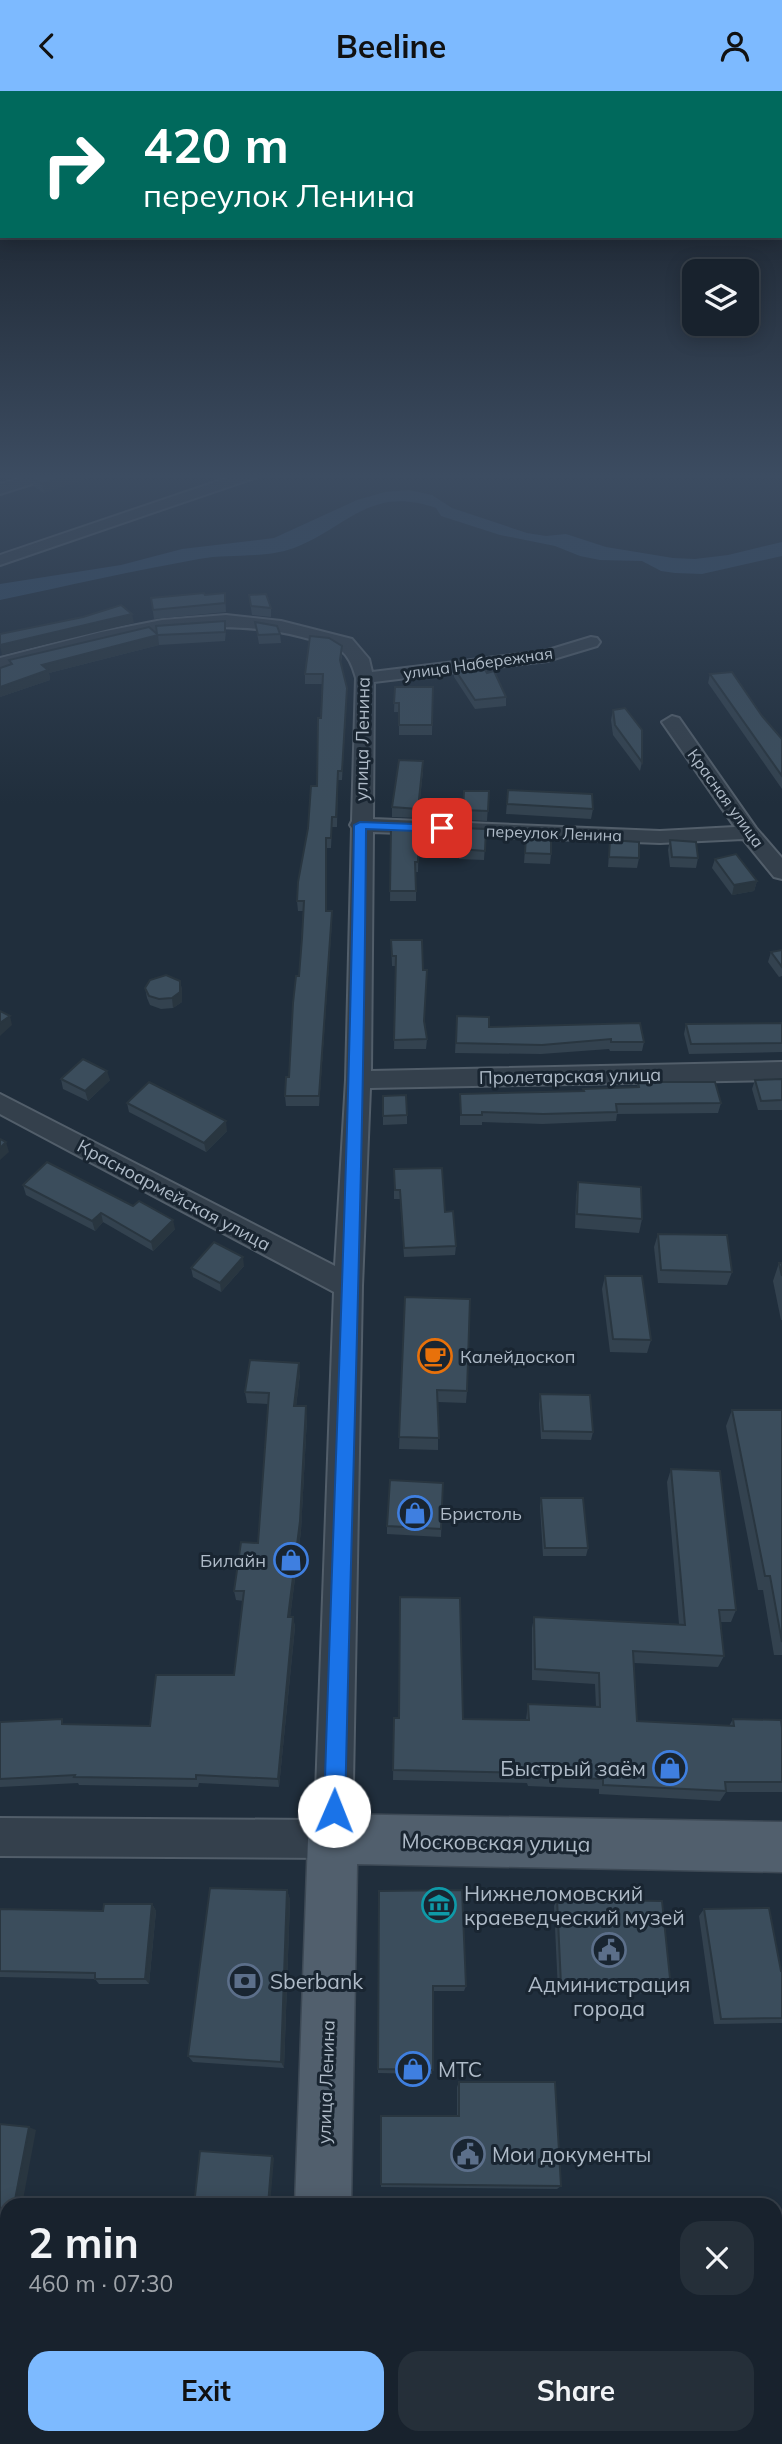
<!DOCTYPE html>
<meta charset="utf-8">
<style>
:root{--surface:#18222d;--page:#252f39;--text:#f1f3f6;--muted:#9fa4aa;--line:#363f49;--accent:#7dbaff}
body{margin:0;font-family:Mulish,sans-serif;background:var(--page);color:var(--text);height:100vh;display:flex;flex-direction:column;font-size:26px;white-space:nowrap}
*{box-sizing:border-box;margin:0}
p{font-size:23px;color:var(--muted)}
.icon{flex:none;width:38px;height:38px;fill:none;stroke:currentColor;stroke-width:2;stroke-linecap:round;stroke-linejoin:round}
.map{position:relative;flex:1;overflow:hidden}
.drawer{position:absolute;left:0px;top:2107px;width:782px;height:247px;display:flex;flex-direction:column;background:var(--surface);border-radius:21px 21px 0 0;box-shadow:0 4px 18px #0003,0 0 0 2px var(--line)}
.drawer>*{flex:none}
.banner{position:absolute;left:0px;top:0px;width:782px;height:147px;box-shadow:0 4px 18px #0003,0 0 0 2px var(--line);background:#00695c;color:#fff;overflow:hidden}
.controls{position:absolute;left:682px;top:168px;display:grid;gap:14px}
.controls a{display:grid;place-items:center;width:77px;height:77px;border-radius:14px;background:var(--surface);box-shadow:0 4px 18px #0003,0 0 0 2px var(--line);font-size:35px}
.pin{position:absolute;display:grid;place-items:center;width:60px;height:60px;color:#fff;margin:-30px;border-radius:14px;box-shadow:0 4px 10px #0006}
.me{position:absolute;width:77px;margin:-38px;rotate:1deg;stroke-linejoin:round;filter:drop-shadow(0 0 5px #0008)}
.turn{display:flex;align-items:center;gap:24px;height:147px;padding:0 28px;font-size:32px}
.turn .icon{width:91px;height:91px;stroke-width:2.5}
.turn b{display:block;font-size:49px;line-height:60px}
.round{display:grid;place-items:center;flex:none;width:74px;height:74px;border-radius:21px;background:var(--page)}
.head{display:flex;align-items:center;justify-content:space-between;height:119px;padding:0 28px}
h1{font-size:42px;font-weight:700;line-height:52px}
.button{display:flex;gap:14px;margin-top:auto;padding:14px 28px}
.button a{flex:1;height:80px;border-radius:21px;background:var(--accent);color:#111;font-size:28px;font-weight:700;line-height:80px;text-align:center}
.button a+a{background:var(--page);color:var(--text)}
header{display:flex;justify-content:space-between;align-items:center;height:91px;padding:0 28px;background:var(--accent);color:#111;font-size:32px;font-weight:700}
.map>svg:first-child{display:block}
.water{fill:#324b65}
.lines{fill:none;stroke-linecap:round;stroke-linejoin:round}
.minor-casing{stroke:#525e6a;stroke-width:4}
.major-casing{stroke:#3d4955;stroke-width:3}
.minor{fill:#34404c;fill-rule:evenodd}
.major{fill:#515f6d;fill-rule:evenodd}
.wall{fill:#33424f}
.shaded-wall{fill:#293640}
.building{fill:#3b4d5c;stroke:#293640;stroke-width:2}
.route{fill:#1a73e8;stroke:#114b97;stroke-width:2}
.labels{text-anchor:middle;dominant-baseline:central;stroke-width:6;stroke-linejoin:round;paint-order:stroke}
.far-street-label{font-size:16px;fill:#afbbc8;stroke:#192531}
.street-label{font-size:18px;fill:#afbbc8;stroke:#192531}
.poi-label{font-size:18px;fill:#afbbc8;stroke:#192531;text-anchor:start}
.near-poi-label{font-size:21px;fill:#afbbc8;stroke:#192531;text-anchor:start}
.near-street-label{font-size:21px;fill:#afbbc8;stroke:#192531}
</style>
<header><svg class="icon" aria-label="back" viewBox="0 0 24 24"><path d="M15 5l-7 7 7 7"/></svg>Beeline<svg class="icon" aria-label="person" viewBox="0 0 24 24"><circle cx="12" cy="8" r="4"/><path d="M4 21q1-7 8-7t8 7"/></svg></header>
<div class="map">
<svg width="782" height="2353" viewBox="0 0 782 2353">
<rect width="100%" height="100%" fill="#202e3c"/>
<path class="water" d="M409,399L432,404L452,417L527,442L546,445L566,443L606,456L673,467L695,468L728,464L782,451V465L702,483L675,482L661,480L642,470L600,469L580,465L555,455L500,444L441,425L436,417C370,394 348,436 294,457C264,468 229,462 199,468C132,480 66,495 0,509V493L121,474L182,458L274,447L357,409L385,401Z"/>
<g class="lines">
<g class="minor-casing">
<g id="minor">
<path d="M32,384H54L51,387L0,403V393Z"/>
<path d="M236,384H257L254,387L0,474V464Z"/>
<path d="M226,524L281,530L352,548L369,568L372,581L545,560L591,546L597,547L600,551L597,555L547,570L374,591L373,728L660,740L735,736L662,631L672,625L679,627L756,737L782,767V788L774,786L743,748L660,752L373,741L371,980L782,971V989L370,997L362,1195L352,1748L346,1761L333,1767L0,1765V1727L315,1729L334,1201L0,1023V1003L335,1175L346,989L352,737L350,734L352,730L356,587C347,553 333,554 302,546C199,519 100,554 0,578V567L101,541L162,529Z"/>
</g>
</g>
<g class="major-casing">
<g id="major">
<path d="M333,1723L782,1731V1781L357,1773L351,2114H295L308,1748L316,1731Z"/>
<rect x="285" y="2347" width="62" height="6"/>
</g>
</g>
<use href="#minor" class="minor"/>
<use href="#major" class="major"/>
</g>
<g class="wall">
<path d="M41,384H97L44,402L33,395L31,387Z"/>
<path d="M225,502L226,521L154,528L151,507Z"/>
<path d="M249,504L271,517V526L252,524Z"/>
<path d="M255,531L280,543L281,552L259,553Z"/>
<path d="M226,539L225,550L159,554L49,582L50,589L0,606V577L10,574L9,569L157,543Z"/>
<path d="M342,564L341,572L347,597V606L342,689H338L337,736H332L331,757H326V820H332V830L319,1015H286L285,1005L289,986L299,885L303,820H298L297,810L317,695L322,593H305V583Z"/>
<path d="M454,577L487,582L506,606V615L475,618L454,586Z"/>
<path d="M710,583L762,625L782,648V698L708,592Z"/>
<path d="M395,596H433L432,644H399V621H394Z"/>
<path d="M613,619L642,671L640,680L613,644L611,629Z"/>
<path d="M423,680L418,727L392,726V716Z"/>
<path d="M508,699L593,718L591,728L506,723Z"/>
<path d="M464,700H489L487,730L462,729Z"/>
<path d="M391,735L419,736L418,781H416V810H390Z"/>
<path d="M461,737L486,738L484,769L459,768Z"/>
<path d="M526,745L551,763L550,773L524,772Z"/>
<path d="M610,749L639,767L637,777L608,776Z"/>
<path d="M670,749L698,767L696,777L670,776L668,759Z"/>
<path d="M715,768L757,790L754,800L732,804L712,777Z"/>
<path d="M391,849L425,931L427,948L426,958H394L396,875H392Z"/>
<path d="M782,859V885L779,886L768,871L771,861Z"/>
<path d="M180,890L182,899V911L173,917L161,918L150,914L147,907L145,897Z"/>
<path d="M457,925L489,936L644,951L642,960H610L609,958L541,963L455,962Z"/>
<path d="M782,932V961L689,963L684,943L686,933Z"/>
<path d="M61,988L110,989L88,1010L63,998Z"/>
<path d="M782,988V1019H758L752,998L755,989Z"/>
<path d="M638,991L721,1012L718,1022L617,1023L616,1030L542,1033L482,1031V1034H460V1003L583,1000V998L637,997Z"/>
<path d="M383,1005L407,1024V1033L383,1034Z"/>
<path d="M127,1012L227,1040L206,1061L129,1021Z"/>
<path d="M394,1078L445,1121L456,1155L455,1164L404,1166L400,1108H394Z"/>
<path d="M578,1091L642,1128L639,1142L575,1137L576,1105Z"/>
<path d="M23,1094L133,1115L175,1138L153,1160L103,1131L95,1140L26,1104Z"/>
<path d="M658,1143L732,1181L727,1194L658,1192L654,1156Z"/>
<path d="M779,1172H782V1229H781L773,1190Z"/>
<path d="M244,1175L221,1201L193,1186L191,1177Z"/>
<path d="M605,1185L651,1249L647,1262L610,1261L602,1198Z"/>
<path d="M405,1206L467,1300L466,1312L438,1311V1359L399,1358Z"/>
<path d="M300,1283L296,1315L307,1326L301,1440L290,1526H293L295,1536L279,1696L199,1692L198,1696L79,1694L78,1692L0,1696V1631L65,1633L150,1635L234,1584L243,1510L236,1509L234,1500L258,1452L268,1313L247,1312L245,1301Z"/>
<path d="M540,1303L593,1341L591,1349L541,1348L539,1312Z"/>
<path d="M732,1319H782V1564H774L763,1499H758L726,1335Z"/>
<path d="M671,1378L736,1519L731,1531H721L724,1565L718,1576L634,1572L637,1630L729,1635L733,1628L782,1637V1701H726L720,1710L599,1703V1698L528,1695L527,1692L393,1689L394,1627L526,1629L528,1613L596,1616L595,1593L532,1589V1537L534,1526L679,1533L667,1391Z"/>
<path d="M443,1392L441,1446L387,1443V1435Z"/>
<path d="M541,1407L588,1457L586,1465H543L540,1415Z"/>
<path d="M287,1799L290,1809L284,1977L193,1971L188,1965Z"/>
<path d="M379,1800L466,1895L464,1900H433L432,1983L378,1982Z"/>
<path d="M557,1808L671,1897L665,1903L558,1900L554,1815Z"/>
<path d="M152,1813L156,1820L149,1893H99L95,1888L0,1886V1818L103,1820Z"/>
<path d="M704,1818L782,1880V1932L714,1933L699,1825Z"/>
<path d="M459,1991L561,2095L557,2098L381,2096V2025H457V1996Z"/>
</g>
<g class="shaded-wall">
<path d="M69,384H97L44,402L42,393Z"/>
<path d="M132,523L134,532L2,564L0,554Z"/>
<path d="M158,544L159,554L49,582L50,589L0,606V596L42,574Z"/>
<path d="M347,597V606L342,689V680Z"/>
<path d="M757,790L754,800L732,804L734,794Z"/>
<path d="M332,820V830L319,1015V1005Z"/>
<path d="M180,890L182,899V911L173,917L172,907Z"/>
<path d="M10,925L12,934L0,945V932Z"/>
<path d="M107,980L110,989L88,1010L85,1000Z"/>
<path d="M226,1030L227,1040L206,1061L204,1052Z"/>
<path d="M6,1051L9,1061L0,1069V1057Z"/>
<path d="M101,1122L103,1131L95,1140L92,1130Z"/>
<path d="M173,1129L175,1138L153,1160L151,1151Z"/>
<path d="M243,1166L244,1175L221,1201L220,1192Z"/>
<path d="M299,1272L300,1283L295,1326L294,1315Z"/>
<path d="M306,1315L307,1326L301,1440L289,1536L288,1526Z"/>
<path d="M293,1526L295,1536L279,1696L278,1688Z"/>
<path d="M287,1799L290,1809L284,1977L281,1971Z"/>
<path d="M152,1813L156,1820L149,1893L145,1888Z"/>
<path d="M29,2036L36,2039L22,2114H14Z"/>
<path d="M272,2065L274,2067L270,2114H268Z"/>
</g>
<g class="building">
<path d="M41,384H69L42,393L31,387Z"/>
<path d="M204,502L205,504L225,502V512L153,519L151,507Z"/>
<path d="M266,503L271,517L251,515L249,504Z"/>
<path d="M121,514L132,523L0,554V543L83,526Z"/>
<path d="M225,530V541L158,544L42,574L48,579L0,596V577L12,573L9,569L149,536L157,543L156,535Z"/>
<path d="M255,531L277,535L280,543L258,544Z"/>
<path d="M310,545L329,547L342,555L340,569L347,597L342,680H338L336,726H332L331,747H326V820H332L319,1005H285L286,986H289L293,912L296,885H299L302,847L304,810H297L298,791L308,737L311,695H317L318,627H321L323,583H305Z"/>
<path d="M482,574L487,582L494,580L506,606L475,609L454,577Z"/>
<path d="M732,581L762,625L782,648V685L710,583Z"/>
<path d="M395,596H433L432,634H399V612H394Z"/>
<path d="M625,617L642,639V671L615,634L613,619Z"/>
<path d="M399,669L423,670L418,718L392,716Z"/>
<path d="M508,699L592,703L593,718L507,713Z"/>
<path d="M464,700H489L488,720L463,719Z"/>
<path d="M391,735L419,736L418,771H415L416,800H390Z"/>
<path d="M461,737L486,738L485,760L459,758Z"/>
<path d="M526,745L551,747V763L525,762Z"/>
<path d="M610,749L639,751V767L609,766Z"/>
<path d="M670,749L696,751L698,767L672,766Z"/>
<path d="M736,763L757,790L734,794L715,768Z"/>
<path d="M391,849H422L423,879H427L424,930L427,948L394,949L396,865H392Z"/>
<path d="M782,859V876L771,861Z"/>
<path d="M166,884L180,890V901L172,907L159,908L149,905L145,897L150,889Z"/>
<path d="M0,920L10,925L0,932Z"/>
<path d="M457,925L489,926V936L640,932L644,951H611V948L542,954L456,952Z"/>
<path d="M782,932V952L691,953L686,933Z"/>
<path d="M83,968L107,980L85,1000L61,988Z"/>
<path d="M782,988V1009L761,1010L755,989Z"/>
<path d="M149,991L226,1030L204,1052L127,1012Z"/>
<path d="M638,991H715L721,1012L616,1013L617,1021L543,1023L482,1021V1024H461L460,1003L584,1000L583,998L639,996Z"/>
<path d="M406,1004L407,1024L383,1025V1005Z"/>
<path d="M0,1048L6,1051L0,1057Z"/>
<path d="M47,1071L133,1115L139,1110L173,1129L151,1151L101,1122L92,1130L23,1094Z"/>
<path d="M442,1077L445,1121L453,1120L456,1155L404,1157L400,1099H395L394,1078Z"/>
<path d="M578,1091L641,1096L642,1128L577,1123Z"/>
<path d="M658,1143L727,1144L732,1181L661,1179Z"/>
<path d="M214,1151L243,1166L220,1192L191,1177Z"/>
<path d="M779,1172H782V1185Z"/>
<path d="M605,1185H642L651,1249L613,1248Z"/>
<path d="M405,1206L470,1208L467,1300L437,1299L439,1347L399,1346Z"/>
<path d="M250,1269L299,1272L294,1315H306L300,1430L288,1526H293L278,1688L196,1684V1688L74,1686L75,1684L0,1688V1631L62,1628V1633L150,1635L156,1584H234L244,1500H234L241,1451L258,1452L269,1302L245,1301Z"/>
<path d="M540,1303L590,1304L593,1341L543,1340Z"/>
<path d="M732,1319H782V1551L770,1485H765Z"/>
<path d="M671,1378L720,1380L736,1519H719L724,1565L633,1560L637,1630L734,1635L733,1628L781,1629L782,1637V1691H725L726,1700L603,1694V1688L530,1685V1682L393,1679L394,1627H399L400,1506L460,1507L463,1628L529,1629L528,1613L600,1616L599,1582L535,1578L534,1526L685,1534Z"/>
<path d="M390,1389L443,1392L441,1438L387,1435Z"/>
<path d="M541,1407H583L588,1457H545Z"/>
<path d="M210,1797L287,1799L281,1971L188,1965Z"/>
<path d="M462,1799L466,1895H433V1979L378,1978L379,1800Z"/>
<path d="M557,1808L662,1810L671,1897L561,1894Z"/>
<path d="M104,1813H152L145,1888H95V1882L0,1880V1818L103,1820Z"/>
<path d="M769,1817L781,1880H782V1927L721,1928L704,1818Z"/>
<path d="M459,1991H555L561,2095L381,2093V2025H459Z"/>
<path d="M0,2033L29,2036L14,2114H7V2118L0,2117Z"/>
<path d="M200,2060L272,2065L268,2114H194Z"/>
<path d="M179,2347H259V2353H178Z"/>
<path d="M434,2347H698L699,2353H434Z"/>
</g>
<linearGradient id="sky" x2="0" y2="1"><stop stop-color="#121921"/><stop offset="0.54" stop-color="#3c4c61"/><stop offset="1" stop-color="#3c4c61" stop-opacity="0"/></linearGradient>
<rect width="782" height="713" fill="url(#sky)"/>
<path class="route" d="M360,731L442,734L448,737L442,741L366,738C364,1065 352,1393 345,1720L342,1727L334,1730L327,1727L324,1720C334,1391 349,1063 354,734Z"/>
<defs>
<g id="cafe-ring" transform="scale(1.75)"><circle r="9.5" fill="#192531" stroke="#e8710a" stroke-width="1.5"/><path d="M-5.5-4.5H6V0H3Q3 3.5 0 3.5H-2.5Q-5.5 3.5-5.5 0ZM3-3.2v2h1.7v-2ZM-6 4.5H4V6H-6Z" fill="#e8710a"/></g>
<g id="shop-ring" transform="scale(1.75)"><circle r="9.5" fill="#192531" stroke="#3f7fe0" stroke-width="1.5"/><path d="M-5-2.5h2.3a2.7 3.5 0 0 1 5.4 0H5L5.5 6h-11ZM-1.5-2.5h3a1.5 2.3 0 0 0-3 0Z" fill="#3f7fe0"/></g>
<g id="museum-ring" transform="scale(1.75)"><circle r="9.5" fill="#192531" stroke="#0f9aa8" stroke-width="1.5"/><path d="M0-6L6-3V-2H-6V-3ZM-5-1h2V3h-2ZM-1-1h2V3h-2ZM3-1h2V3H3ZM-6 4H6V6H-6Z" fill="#0f9aa8"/></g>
<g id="civic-ring" transform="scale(1.75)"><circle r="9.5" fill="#192531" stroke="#5c6f8a" stroke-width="1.5"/><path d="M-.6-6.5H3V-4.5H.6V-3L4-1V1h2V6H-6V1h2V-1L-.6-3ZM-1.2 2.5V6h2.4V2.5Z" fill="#5c6f8a"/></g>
<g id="bank-ring" transform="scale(1.75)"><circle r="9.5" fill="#192531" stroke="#5c6f8a" stroke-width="1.5"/><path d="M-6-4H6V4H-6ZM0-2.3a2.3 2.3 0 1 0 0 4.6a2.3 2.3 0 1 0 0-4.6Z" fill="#5c6f8a"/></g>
</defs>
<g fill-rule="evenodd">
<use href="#cafe-ring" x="435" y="1265"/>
<use href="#shop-ring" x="415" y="1422"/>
<use href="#shop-ring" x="291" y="1469"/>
<use href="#shop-ring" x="670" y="1677"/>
<use href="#museum-ring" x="439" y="1814"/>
<use href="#civic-ring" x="609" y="1859"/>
<use href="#bank-ring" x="245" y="1890"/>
<use href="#shop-ring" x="413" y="1978"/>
<use href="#civic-ring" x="468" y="2063"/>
</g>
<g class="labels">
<g class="far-street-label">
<text transform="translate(478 572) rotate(-8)">улица Набережная</text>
<text transform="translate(726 707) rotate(54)">Красная улица</text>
<text transform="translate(554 742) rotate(2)">переулок Ленина</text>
</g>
<g class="street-label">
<text transform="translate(362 648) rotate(-89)">улица Ленина</text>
<text transform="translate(570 985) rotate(-1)">Пролетарская улица</text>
<text transform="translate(174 1104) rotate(28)">Красноармейская улица</text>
<text transform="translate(326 1991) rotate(-88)">улица Ленина</text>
</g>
<g class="poi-label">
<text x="460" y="1265">Калейдоскоп</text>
<text x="440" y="1422">Бристоль</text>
<text x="266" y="1469" text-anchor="end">Билайн</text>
</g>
<g class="near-poi-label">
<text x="646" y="1677" text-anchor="end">Быстрый заём</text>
<text x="464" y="1802">Нижнеломовский<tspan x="464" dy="24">краеведческий музей</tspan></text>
<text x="270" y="1890">Sberbank</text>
<text x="609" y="1893" text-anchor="middle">Администрация<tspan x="609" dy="24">города</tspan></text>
<text x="438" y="1978">МТС</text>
<text x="492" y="2063">Мои документы</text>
</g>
<g class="near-street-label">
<text transform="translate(496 1751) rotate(1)">Московская улица</text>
</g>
</g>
</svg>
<div class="controls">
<a><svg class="icon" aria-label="layers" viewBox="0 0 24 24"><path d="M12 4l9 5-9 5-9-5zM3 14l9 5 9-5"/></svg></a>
</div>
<div class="pin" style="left:442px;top:737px;background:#d93025"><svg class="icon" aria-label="arrive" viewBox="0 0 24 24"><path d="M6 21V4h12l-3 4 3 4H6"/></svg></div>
<svg class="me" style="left:334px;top:1720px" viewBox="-20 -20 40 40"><circle r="19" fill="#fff"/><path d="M0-13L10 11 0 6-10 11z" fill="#1a73e8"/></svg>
<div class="banner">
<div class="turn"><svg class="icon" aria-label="right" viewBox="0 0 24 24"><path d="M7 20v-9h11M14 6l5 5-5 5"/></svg><div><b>420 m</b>переулок Ленина</div></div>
</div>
<section class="drawer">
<div class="head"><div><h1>2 min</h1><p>460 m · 07:30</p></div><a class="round"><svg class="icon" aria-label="close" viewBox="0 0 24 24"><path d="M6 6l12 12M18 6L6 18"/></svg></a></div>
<div class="button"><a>Exit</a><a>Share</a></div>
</section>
</div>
